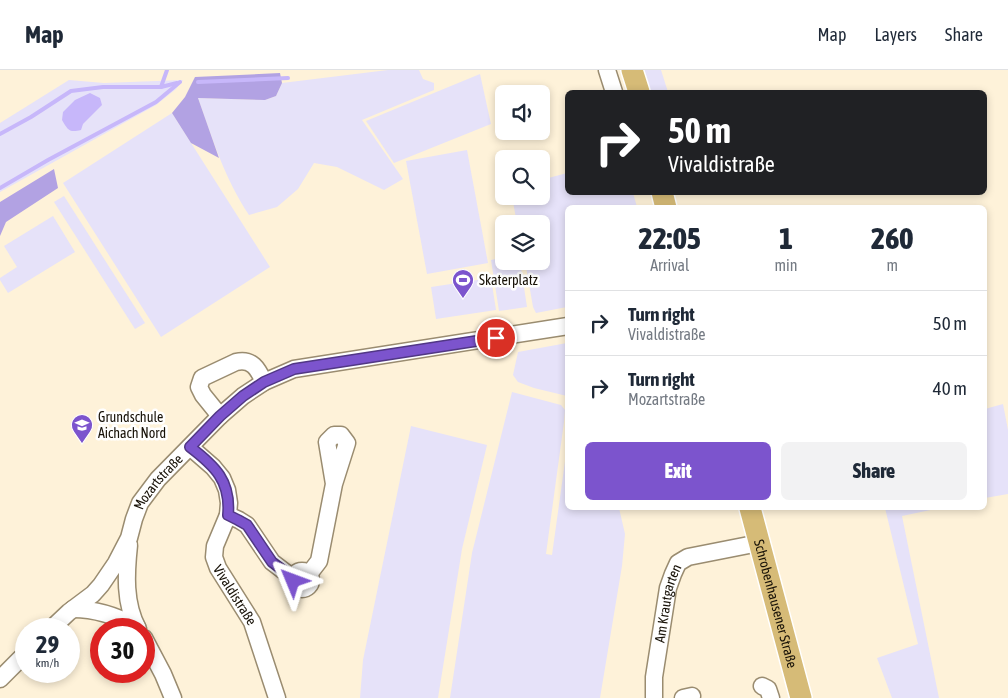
<!DOCTYPE html>
<meta charset="utf-8">
<style>
:root{--surface:#fff;--page:#f2f2f3;--text:#1f2937;--muted:#747a83;--line:#e0e1e3;--accent:#7c54cd}
body{margin:0;font-family:"Asap Condensed",sans-serif;background:var(--page);color:var(--text);height:100vh;display:flex;flex-direction:column;font-size:19px;white-space:nowrap}
*{box-sizing:border-box;margin:0}
p{font-size:16px;color:var(--muted)}
.icon{flex:none;width:28px;height:28px;fill:none;stroke:currentColor;stroke-width:2;stroke-linecap:round;stroke-linejoin:round}
.map{position:relative;flex:1;overflow:hidden}
.panel{position:absolute;left:565px;top:135px;width:422px;height:305px;display:flex;flex-direction:column;background:var(--surface);border-radius:8px;box-shadow:0 2px 8px #0003}
.panel>*{flex:none}
.guide{position:absolute;left:565px;top:20px;width:422px;height:105px;border-radius:8px;box-shadow:0 2px 8px #0003;background:#202124;color:#fff;overflow:hidden}
.controls{position:absolute;left:495px;top:15px;display:grid;gap:10px}
.controls a{display:grid;place-items:center;width:55px;height:55px;border-radius:8px;background:var(--surface);box-shadow:0 2px 8px #0003;font-size:25px}
.speed{position:absolute;left:15px;top:548px;display:flex;gap:10px;font-size:25px;font-weight:700;text-align:center}
.speed>*{display:grid;place-content:center;width:65px;height:65px;border-radius:50%;background:var(--surface);box-shadow:0 2px 8px #0003;line-height:1}
.speed small{font-size:12px;font-weight:400}
.speed .limit{border:8px solid #d22;background:#fff;color:#111}
.pin{position:absolute;display:grid;place-items:center;width:42px;height:42px;color:#fff;margin:-21px;border:2px solid #fff;border-radius:50%;box-shadow:0 1px 5px #0007}
.me{position:absolute;width:55px;margin:-28px;rotate:314deg;stroke-linejoin:round;filter:drop-shadow(0 0 4px #0008)}
.turn{display:flex;align-items:center;gap:18px;height:105px;padding:0 20px;font-size:22px}
.turn .icon{width:65px;height:65px;stroke-width:2.5}
.turn b{display:block;font-size:35px;line-height:42px}
.eta{display:flex;justify-content:space-evenly;align-items:center;height:85px;text-align:center}
.eta b{font-size:30px;font-weight:800;line-height:35px}
.cta{display:flex;gap:10px;margin-top:auto;padding:10px 20px}
.cta a{flex:1;height:58px;border-radius:8px;background:var(--accent);color:#fff;font-size:20px;font-weight:800;line-height:58px;text-align:center}
.cta a+a{background:var(--page);color:var(--text)}
ul{padding:0;list-style:none}
li{display:flex;align-items:center;gap:15px;height:65px;padding:0 20px;border-top:1px solid var(--line)}
li div{flex:1}
li b{display:block;font-size:19px}
li em{font-style:normal}
header{display:flex;align-items:center;gap:30px;box-sizing:border-box;height:70px;padding:0 25px;background:var(--surface);border-bottom:1px solid var(--line)}
header strong{font-size:24px}
nav{display:flex;gap:28px;margin-inline-start:auto;font-size:18px}
.map>svg:first-child{display:block}
.green{fill:#e6e2f9}
.forest{fill:#b2a2e3}
.water{fill:#c7b7fa}
.lines{fill:none;stroke-linecap:round;stroke-linejoin:round}
.stream{stroke:#c7b7fa;stroke-width:4}
.minor-casing{stroke:#9a8c70;stroke-width:19}
.major-casing{stroke:#fff;stroke-width:24}
.minor{stroke:#fff;stroke-width:16}
.major{stroke:#d6bb77;stroke-width:21}
.route-casing{stroke:#513785;stroke-width:12}
.route{stroke:#7c54cd;stroke-width:9}
.labels{text-anchor:middle;dominant-baseline:central;stroke-width:5;stroke-linejoin:round;paint-order:stroke}
.poi-label{font-size:14px;fill:#171107;stroke:#fff;text-anchor:start}
.street-label{font-size:14px;fill:#171107;stroke:#fff}
</style>
<header>
<strong>Map</strong>
<nav><a>Map</a><a>Layers</a><a>Share</a></nav>
</header>
<div class="map">
<svg width="1008" height="628" viewBox="0 0 1008 628">
<rect width="100%" height="100%" fill="#fef2d9"/>
<g class="green">
<path d="M388,0H419L423,9L434,13V20L362,50L403,109L384,120L337,97L314,93L298,119L277,137L249,145C225,109 212,68 198,28L265,30L276,26L282,13Z"/>
<path d="M641,0H661L668,22H649Z"/>
<path d="M480,4L491,54L394,93L366,51Z"/>
<path d="M69,10L104,13L183,10L176,19L156,35L0,122V53Z"/>
<path d="M172,43L270,197L161,267L63,113Z"/>
<path d="M467,80L488,193L427,204L406,91Z"/>
<path d="M567,103L568,122L633,123L637,137L568,138L567,237L536,243L533,237L525,191H541V154H517L512,126H541V110Z"/>
<path d="M64,126L145,253L135,259L54,132Z"/>
<path d="M53,146L75,182L8,223L0,210V208L17,197L4,176Z"/>
<path d="M504,187V191H520L527,237L499,241L491,190Z"/>
<path d="M491,208L496,240L436,249L431,217Z"/>
<path d="M567,273V326L534,318L518,312L513,305L518,282Z"/>
<path d="M512,322L561,335L565,340L564,352L546,484L552,485L567,377L568,438H619L625,464L622,496L600,628H450L472,483Z"/>
<path d="M1003,334L1008,360V424L985,428V339Z"/>
<path d="M411,356L487,375L462,479L438,628H360L363,590Z"/>
<path d="M885,438H940L902,446L939,628H892L877,588L918,574Z"/>
</g>
<g class="forest">
<path d="M280,3L282,13L276,26L265,30L198,28L219,88L191,73L172,43L185,27L195,7Z"/>
<path d="M54,99L58,118L6,152L0,166V132Z"/>
</g>
<path class="water" d="M90,23L100,28L102,35L83,54L81,60C69,63 68,60 62,50L63,42L75,30Z"/>
<g class="lines">
<g class="stream">
<path d="M198,12L288,8"/>
<path d="M161,17L167,0"/>
<path d="M0,64L31,47L71,21L103,17H161L177,13"/>
<path d="M0,118L48,90L156,32L180,12"/>
</g>
<g class="minor-casing">
<g id="minor">
<path d="M607,0L614,22"/>
<path d="M220,346L203,325L199,317L202,308L236,292C252,288 258,299 264,312"/>
<path id="s1" d="M190,377L213,397L222,408L227,420L229,433L228,445L215,476L214,487L218,498L252,552L277,628"/>
<path d="M228,445L239,450L247,455L272,492L293,508"/>
<path d="M129,475C126,503 124,533 138,559"/>
<circle cx="302" cy="510" r="9"/>
<path d="M309,504L319,491L334,414L347,373L341,365H334L327,372L334,414"/>
<path d="M73,539C96,539 117,546 137,557"/>
<path id="s2" d="M51,559L69,542L93,524L101,515L116,493L129,468L134,449L140,433L158,409L220,346L243,326L264,312L294,299L568,256"/>
<path d="M144,568L163,604L173,628"/>
<path d="M0,609L26,583"/>
<path d="M762,616L768,619L771,628"/>
<path id="s3" d="M654,628V607L668,518L673,504L678,493L688,487L759,473"/>
<path d="M683,628L692,626"/>
</g>
</g>
<g class="major-casing">
<g id="major">
<path d="M632,0L639,22"/>
<path d="M662,122L666,138"/>
<path id="s4" d="M750,438L801,628"/>
</g>
</g>
<use href="#minor" class="minor"/>
<use href="#major" class="major"/>
</g>
<g class="lines">
<g class="route-casing">
<path id="route" d="M293,511V508L272,492L247,455L238,450L228,445C231,411 215,396 190,377L220,346L243,326L264,312L294,299L496,268"/>
</g>
<use href="#route" class="route"/>
</g>
<defs>
<g id="stadium-pin" transform="scale(1.125)"><path d="M0 17L-7.5 6A9.5 9.5 0 1 1 7.5 6Z" fill="#7c54cd" stroke="#fff"/><path d="M0-5a6.5 5 0 1 0 0 10a6.5 5 0 1 0 0-10ZM-3.5-1.8h7v3.6h-7Z" fill="#fff"/></g>
<g id="school-pin" transform="scale(1.125)"><path d="M0 17L-7.5 6A9.5 9.5 0 1 1 7.5 6Z" fill="#7c54cd" stroke="#fff"/><path d="M0-5L7-2L0 1L-7-2ZM-4 1L0 2.5L4 1V4Q0 6-4 4Z" fill="#fff"/></g>
</defs>
<g fill-rule="evenodd">
<use href="#stadium-pin" x="463" y="210"/>
<use href="#school-pin" x="82" y="355"/>
</g>
<g class="labels">
<g class="poi-label">
<text x="479" y="210">Skaterplatz</text>
<text x="98" y="347">Grundschule<tspan x="98" dy="16">Aichach Nord</tspan></text>
</g>
<g class="street-label">
<text stroke="none"><textPath href="#s2" startOffset="186">Mozartstraße</textPath></text>
<text stroke="none"><textPath href="#s1" startOffset="171">Vivaldistraße</textPath></text>
<text stroke="none"><textPath href="#s4" startOffset="99">Schrobenhausener Straße</textPath></text>
<text stroke="none"><textPath href="#s3" startOffset="96">Am Krautgarten</textPath></text>
</g>
</g>
</svg>
<div class="controls">
<a><svg class="icon" aria-label="sound" viewBox="0 0 24 24"><path d="M4 9h4l5-4v14l-5-4H4zM17 9q2 3 0 6"/></svg></a>
<a><svg class="icon" aria-label="search" viewBox="0 0 24 24"><circle cx="10" cy="10" r="6"/><path d="M15 15l6 6"/></svg></a>
<a><svg class="icon" aria-label="layers" viewBox="0 0 24 24"><path d="M12 4l9 5-9 5-9-5zM3 14l9 5 9-5"/></svg></a>
</div>
<div class="speed"><div>29<small>km/h</small></div><div class="limit">30</div></div>
<div class="pin" style="left:496px;top:268px;background:#d93025"><svg class="icon" aria-label="arrive" viewBox="0 0 24 24"><path d="M6 21V4h12l-3 4 3 4H6"/></svg></div>
<svg class="me" style="left:293px;top:511px" viewBox="-20 -20 40 40"><path d="M0-17L14 15 0 8-14 15z" fill="#7c54cd" stroke="#fff" stroke-width="4"/></svg>
<div class="guide">
<div class="turn"><svg class="icon" aria-label="right" viewBox="0 0 24 24"><path d="M7 20v-9h11M14 6l5 5-5 5"/></svg><div><b>50 m</b>Vivaldistraße</div></div>
</div>
<section class="panel">
<div class="eta">
<div><b>22:05</b><p>Arrival</p></div>
<div><b>1</b><p>min</p></div>
<div><b>260</b><p>m</p></div>
</div>
<ul>
<li><svg class="icon" aria-label="right" viewBox="0 0 24 24"><path d="M7 20v-9h11M14 6l5 5-5 5"/></svg><div><b>Turn right</b><p>Vivaldistraße</p></div><em>50 m</em></li>
<li><svg class="icon" aria-label="right" viewBox="0 0 24 24"><path d="M7 20v-9h11M14 6l5 5-5 5"/></svg><div><b>Turn right</b><p>Mozartstraße</p></div><em>40 m</em></li>
</ul>
<div class="cta"><a>Exit</a><a>Share</a></div>
</section>
</div>
